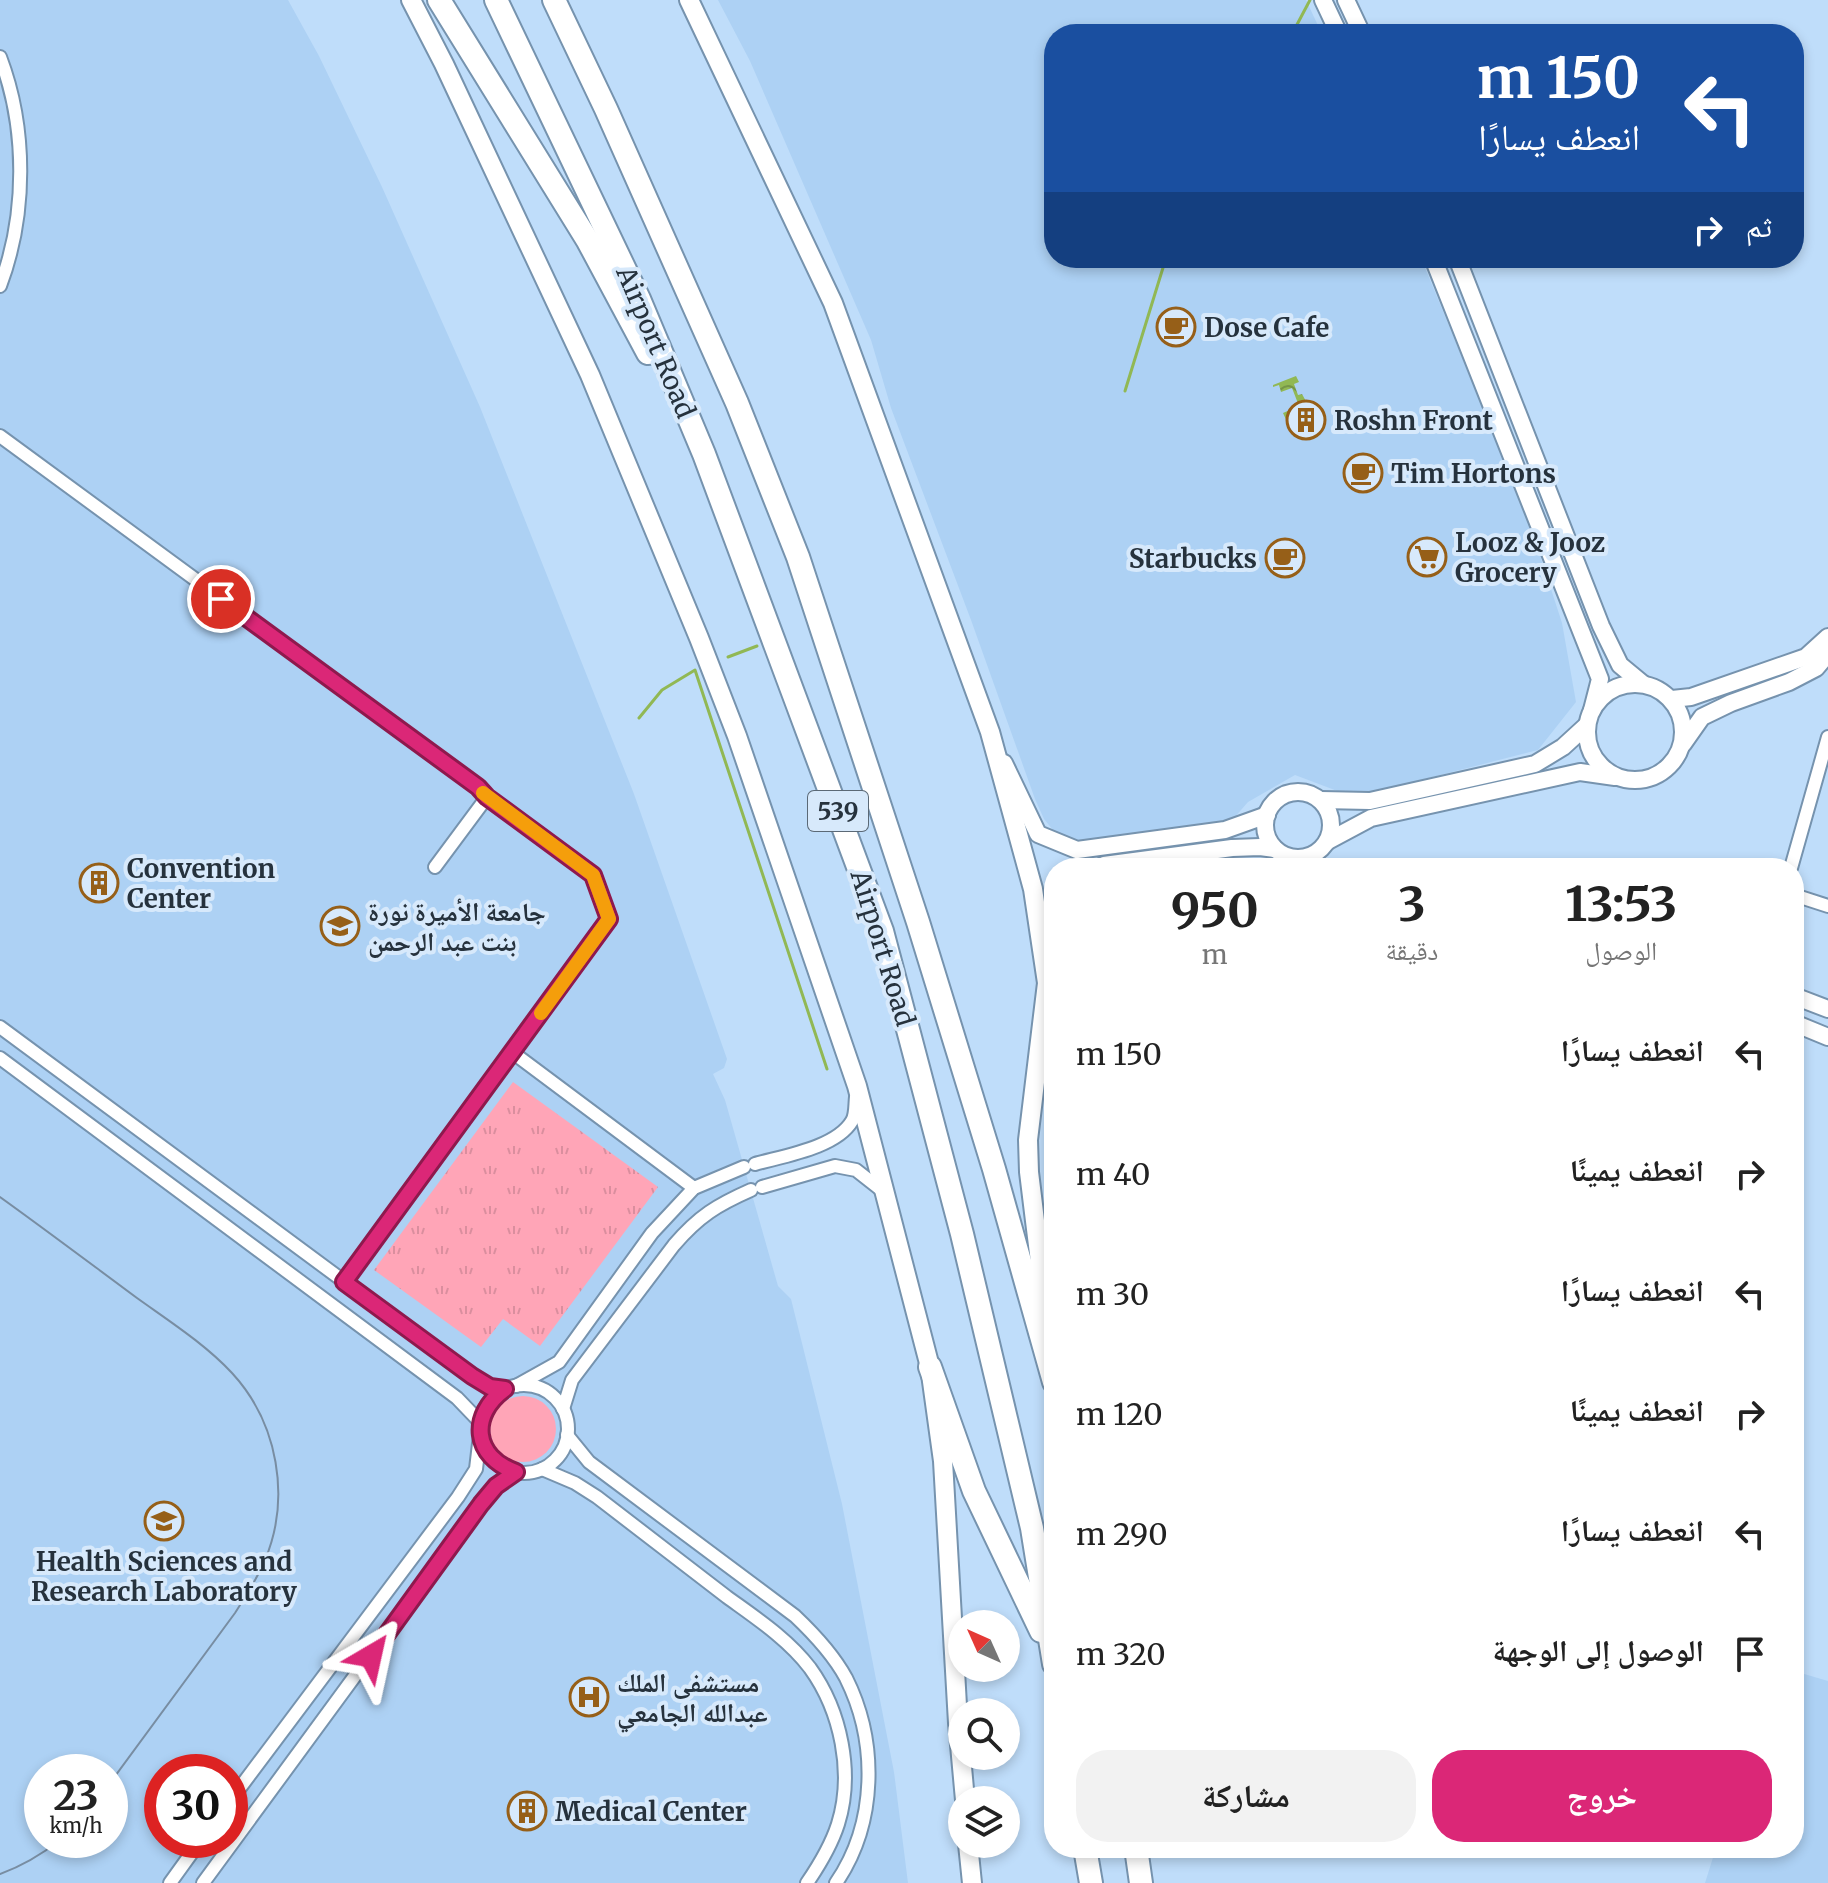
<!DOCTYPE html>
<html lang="ar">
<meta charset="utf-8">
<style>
:root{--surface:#fff;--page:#f2f2f2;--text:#222;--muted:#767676;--accent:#db2777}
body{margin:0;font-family:Merriweather,"Noto Naskh Arabic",serif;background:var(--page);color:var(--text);direction:rtl;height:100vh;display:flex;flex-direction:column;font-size:30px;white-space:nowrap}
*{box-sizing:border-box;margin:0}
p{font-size:26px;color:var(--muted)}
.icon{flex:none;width:44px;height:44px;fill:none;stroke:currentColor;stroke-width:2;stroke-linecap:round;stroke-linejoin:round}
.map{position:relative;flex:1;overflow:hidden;direction:ltr}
.panel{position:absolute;left:1044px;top:858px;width:760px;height:1000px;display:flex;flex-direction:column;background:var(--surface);border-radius:32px;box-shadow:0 4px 12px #0003;direction:rtl}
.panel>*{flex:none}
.guide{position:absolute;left:1044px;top:24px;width:760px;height:244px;border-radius:32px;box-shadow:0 4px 12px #0003;direction:rtl;background:#1a4fa0;color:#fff;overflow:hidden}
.needle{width:52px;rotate:315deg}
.fabs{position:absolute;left:948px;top:1610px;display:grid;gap:16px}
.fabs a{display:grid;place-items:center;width:72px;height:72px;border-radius:50%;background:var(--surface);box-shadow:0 4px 12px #0003;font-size:40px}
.speed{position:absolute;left:24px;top:1754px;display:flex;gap:16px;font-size:40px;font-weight:700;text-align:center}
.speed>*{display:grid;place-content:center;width:104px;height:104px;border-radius:50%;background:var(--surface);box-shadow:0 4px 12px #0003;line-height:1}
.speed small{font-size:20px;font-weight:400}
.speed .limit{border:12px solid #d22;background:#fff;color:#111}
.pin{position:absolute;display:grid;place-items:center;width:68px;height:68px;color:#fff;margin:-34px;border:4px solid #fff;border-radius:50%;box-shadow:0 2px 8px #0007}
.me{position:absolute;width:88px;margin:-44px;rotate:36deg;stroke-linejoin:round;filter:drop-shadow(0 0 6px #0008)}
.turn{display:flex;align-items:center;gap:28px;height:168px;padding:0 32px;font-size:36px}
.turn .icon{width:104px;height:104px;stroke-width:2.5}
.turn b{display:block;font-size:56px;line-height:68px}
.then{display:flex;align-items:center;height:76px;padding:0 32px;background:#0003;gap:16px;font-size:30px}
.eta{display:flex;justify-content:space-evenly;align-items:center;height:136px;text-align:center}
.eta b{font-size:48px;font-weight:700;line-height:56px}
.primary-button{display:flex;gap:16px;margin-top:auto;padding:16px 32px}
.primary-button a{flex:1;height:92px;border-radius:32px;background:var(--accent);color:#fff;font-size:32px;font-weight:700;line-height:92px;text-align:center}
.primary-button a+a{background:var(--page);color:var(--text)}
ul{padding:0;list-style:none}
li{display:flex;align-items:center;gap:24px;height:120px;padding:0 32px}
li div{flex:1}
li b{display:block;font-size:30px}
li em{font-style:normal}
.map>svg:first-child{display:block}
.built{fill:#add1f4;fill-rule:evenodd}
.grass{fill:url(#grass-tufts)}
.garden{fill:#ffa5b7}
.water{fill:url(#water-waves)}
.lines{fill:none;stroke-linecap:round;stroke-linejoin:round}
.stream{stroke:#91b854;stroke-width:3}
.minor-casing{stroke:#7693ae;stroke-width:16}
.tertiary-casing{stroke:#7693ae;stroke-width:20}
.secondary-casing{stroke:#7693ae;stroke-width:22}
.motorway-casing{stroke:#7693ae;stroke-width:26}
.minor{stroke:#fff;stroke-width:12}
.tertiary{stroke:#fff;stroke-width:16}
.secondary{stroke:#fff;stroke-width:18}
.motorway{stroke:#fff;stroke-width:22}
.tram{stroke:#788da2;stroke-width:2}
.route-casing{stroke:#8e194d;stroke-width:20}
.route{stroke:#db2777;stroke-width:14}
.slow{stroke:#f59e0b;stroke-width:14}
.labels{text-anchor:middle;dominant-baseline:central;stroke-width:8;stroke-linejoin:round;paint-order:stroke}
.shield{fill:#d7e9fb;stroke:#5b6976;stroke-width:2}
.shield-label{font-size:24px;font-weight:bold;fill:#26323d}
.poi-label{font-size:26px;font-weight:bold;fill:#26323d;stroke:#d7e9fb;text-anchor:start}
.street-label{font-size:26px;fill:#26323d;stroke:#d7e9fb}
</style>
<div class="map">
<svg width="1828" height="1883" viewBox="0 0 1828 1883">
<defs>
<pattern id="grass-tufts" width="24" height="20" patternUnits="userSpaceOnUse" patternTransform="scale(2)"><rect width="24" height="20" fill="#ffa5b7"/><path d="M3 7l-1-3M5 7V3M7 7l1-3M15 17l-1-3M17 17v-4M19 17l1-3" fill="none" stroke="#da8e9e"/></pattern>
<pattern id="water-waves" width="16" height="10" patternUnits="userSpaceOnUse" patternTransform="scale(2)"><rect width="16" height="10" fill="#91b854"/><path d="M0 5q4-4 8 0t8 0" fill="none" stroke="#769647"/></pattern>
</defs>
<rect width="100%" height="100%" fill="#bfddfa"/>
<g class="built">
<path d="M0,0H288L319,56L382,187L480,407L634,794L727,1059L724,1068L713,1074L725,1100L778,1286L791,1299L842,1504L894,1772L908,1883H0ZM42,1772H110V1840H42ZM162,1772H230V1840H162Z"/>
<path d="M718,0H1306L1322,34H1054V258H1421L1526,512L1562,623L1576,702L1538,750L1362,795L1340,792L1295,775L1248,802L1227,826L1086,844L1065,839L1053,830L1044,819L1035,799L971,620L891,408L871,340L750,61Z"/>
<path d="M1794,1671L1828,1681V1883H1705L1716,1848H1794Z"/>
</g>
<path class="grass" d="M513,1082L658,1187L540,1346L503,1319L481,1347L374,1270Z"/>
<circle class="garden" cx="523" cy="1429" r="33"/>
<path class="water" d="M1296,376L1299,382L1294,384L1298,395L1302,394L1308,405L1300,410L1302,413L1308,411L1310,416L1295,422L1299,431L1294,437L1283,413L1299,406L1292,388L1281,392L1279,385L1273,387V385Z"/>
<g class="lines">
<g class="stream">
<path d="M1292,34L1310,0"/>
<path d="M1125,391L1166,258"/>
<path d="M728,657L757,646"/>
<path d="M639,718L662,690L695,670L827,1069"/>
</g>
<g class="minor-casing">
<g id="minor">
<path d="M0,57C27,128 27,214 0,286"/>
<path d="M0,436L478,787L487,797L593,875L609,919L344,1282"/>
<path d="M435,867L487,797"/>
<path d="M1791,868L1828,737"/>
<path d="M1794,895L1828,906"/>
<path d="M0,1027L472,1376L490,1387L505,1389"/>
<path d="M512,1052L694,1188"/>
<path d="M0,1058L457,1398L481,1423"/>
<path d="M755,1164C783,1156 836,1148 852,1121C856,1115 855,1105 856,1097"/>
<path d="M762,1187L835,1166L856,1170L884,1192"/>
<circle cx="524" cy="1429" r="44"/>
<path d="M516,1386L559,1362L652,1233L694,1188L744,1167"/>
<path d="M563,1409L572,1380L674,1245C699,1216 717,1205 751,1190"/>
<path d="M567,1435L589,1462L795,1616C814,1634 833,1654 846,1678C878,1742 877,1823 836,1883"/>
<path d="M542,1469L575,1483L597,1497C640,1530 684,1564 727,1597C756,1618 788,1639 810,1668C841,1711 854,1773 838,1824C831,1846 820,1864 807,1883"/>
<path d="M230,1801L458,1497L476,1469L480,1435"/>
<path d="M170,1883L201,1840"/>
<path d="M203,1883L481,1504L496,1486L516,1472"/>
</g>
</g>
<g class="tertiary-casing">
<g id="tertiary">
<path d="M1323,0L1339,34"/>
<path d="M1346,0L1362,34"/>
<path d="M1433,258L1600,679L1592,710"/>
<path d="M1457,258L1601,626L1620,665L1643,684"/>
<circle cx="1635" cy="732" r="48"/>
<path d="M1672,699L1691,697L1806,657L1828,637"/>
<path d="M1683,744L1702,717L1731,703L1789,682L1816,668L1828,654"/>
<path d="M1004,763L1038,834L1077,850L1225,830L1267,815"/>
<circle cx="1298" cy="825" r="33"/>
<path d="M1321,800L1370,801L1535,764L1563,747L1587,725"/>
<path d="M1328,841L1371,818L1580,772L1615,777"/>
<path d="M1099,868L1104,865L1232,848L1260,847L1275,849"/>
<path d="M1047,981L1054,955"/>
<path d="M1794,996L1828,1009"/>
<path d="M1794,1023L1828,1037"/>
</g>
</g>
<g class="secondary-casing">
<g id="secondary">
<path d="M411,0L444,64L590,375L699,638L737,736L857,1086L930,1367L943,1461L958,1723L965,1800"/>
<path d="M689,0L833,303L990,732L1033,889L1047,983L1028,1140L1029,1172L1049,1335"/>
<path d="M968,1844L972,1883"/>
</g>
</g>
<g class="motorway-casing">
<g id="motorway">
<path d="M439,0L588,241L648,353"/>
<path d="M496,0L639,299L704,454L882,931L962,1234L1032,1528L1054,1664"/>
<path d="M554,0L606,109L737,403L798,557L918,922L994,1169L1054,1382"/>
<path d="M930,1367L974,1491L1041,1631"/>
<path d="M1085,1848L1091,1883"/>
<path d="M1136,1848L1141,1883"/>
</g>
</g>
<use href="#minor" class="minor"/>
<use href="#tertiary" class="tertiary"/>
<use href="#secondary" class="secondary"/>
<use href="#motorway" class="motorway"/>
<g class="tram">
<path d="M0,1197C46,1230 91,1264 137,1298C169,1321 205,1344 232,1373C278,1423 291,1498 265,1560C257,1579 246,1596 235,1613L110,1783"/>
<path d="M0,1874C22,1866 41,1855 60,1840"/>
</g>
</g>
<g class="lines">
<g class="route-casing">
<path id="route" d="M221,599L478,787L487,797L593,875L609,919L344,1282L472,1376L490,1387L505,1389C469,1415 473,1457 516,1472L496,1486L481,1504L371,1656"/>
</g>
<use href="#route" class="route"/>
<path class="slow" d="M483,793L593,875L609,919L541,1013"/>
</g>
<defs>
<g id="cafe-ring" transform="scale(2)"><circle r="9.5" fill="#d7e9fb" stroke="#965f18" stroke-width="1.5"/><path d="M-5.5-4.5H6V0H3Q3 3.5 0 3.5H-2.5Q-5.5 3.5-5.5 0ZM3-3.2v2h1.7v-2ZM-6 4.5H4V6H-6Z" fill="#965f18"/></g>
<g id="building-ring" transform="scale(2)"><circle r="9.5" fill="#d7e9fb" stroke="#965f18" stroke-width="1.5"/><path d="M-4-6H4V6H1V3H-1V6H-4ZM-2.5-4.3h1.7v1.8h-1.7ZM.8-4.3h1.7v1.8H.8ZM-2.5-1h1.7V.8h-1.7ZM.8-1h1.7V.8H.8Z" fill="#965f18"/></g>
<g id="supermarket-ring" transform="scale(2)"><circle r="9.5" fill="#d7e9fb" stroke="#965f18" stroke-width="1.5"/><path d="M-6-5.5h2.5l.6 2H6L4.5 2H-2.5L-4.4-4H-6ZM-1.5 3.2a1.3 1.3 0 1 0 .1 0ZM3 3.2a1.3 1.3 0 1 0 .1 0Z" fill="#965f18"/></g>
<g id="university-ring" transform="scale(2)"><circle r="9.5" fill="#d7e9fb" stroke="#965f18" stroke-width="1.5"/><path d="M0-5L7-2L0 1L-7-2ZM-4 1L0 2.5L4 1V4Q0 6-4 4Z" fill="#965f18"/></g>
<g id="hospital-ring" transform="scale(2)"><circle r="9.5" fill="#d7e9fb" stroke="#965f18" stroke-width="1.5"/><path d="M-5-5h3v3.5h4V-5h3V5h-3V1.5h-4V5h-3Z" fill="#965f18"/></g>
</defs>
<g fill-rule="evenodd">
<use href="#cafe-ring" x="1176" y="327"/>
<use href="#building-ring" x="1306" y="420"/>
<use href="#cafe-ring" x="1363" y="473"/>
<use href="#supermarket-ring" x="1427" y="557"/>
<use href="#cafe-ring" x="1285" y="558"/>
<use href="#building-ring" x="99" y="883"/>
<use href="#university-ring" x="340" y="926"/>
<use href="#university-ring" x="164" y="1521"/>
<use href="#hospital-ring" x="589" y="1697"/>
<use href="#building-ring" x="527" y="1811"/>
</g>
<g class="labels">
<rect class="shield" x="808" y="791" width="60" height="40" rx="6"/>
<g class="shield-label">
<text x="838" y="811">539</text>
</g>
<g class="poi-label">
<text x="1204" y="327">Dose Cafe</text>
<text x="1334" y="420">Roshn Front</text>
<text x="1391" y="473">Tim Hortons</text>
<text x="1455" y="542">Looz &amp; Jooz<tspan x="1455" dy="30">Grocery</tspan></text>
<text x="1257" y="558" text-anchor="end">Starbucks</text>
<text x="127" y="868">Convention<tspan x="127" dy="30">Center</tspan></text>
<text x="368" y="911">جامعة الأميرة نورة<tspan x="368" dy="30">بنت عبد الرحمن</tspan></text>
<text x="164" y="1561" text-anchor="middle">Health Sciences and<tspan x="164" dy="30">Research Laboratory</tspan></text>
<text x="617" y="1682">مستشفى الملك<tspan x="617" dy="30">عبدالله الجامعي</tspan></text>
<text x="555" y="1811">Medical Center</text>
</g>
<g class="street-label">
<text transform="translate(656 342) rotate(67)">Airport Road</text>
<text transform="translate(883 948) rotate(73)">Airport Road</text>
</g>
</g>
</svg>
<div class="fabs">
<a><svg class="needle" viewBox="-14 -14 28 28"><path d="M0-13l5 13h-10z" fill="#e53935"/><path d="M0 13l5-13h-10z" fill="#767676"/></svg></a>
<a><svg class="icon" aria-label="search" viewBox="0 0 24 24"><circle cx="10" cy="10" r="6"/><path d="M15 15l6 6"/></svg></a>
<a><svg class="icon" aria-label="layers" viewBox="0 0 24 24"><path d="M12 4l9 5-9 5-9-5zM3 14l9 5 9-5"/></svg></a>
</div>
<div class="speed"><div>23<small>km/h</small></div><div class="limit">30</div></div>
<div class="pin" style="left:221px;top:599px;background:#d93025"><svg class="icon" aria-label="arrive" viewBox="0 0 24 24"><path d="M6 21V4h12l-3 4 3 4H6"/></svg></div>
<svg class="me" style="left:371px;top:1656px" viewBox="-20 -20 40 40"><path d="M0-17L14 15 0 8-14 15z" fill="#db2777" stroke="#fff" stroke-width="4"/></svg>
<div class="guide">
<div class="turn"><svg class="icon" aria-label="left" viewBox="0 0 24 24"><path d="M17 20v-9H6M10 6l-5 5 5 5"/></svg><div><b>150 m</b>انعطف يسارًا</div></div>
<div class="then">ثم<svg class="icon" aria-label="right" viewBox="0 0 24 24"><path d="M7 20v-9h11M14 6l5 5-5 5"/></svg></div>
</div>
<section class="panel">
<div class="eta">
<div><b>13:53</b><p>الوصول</p></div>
<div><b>3</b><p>دقيقة</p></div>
<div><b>950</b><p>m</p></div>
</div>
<ul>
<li><svg class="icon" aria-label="left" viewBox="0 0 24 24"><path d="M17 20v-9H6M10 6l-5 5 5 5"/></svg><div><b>انعطف يسارًا</b></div><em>150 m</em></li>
<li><svg class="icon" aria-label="right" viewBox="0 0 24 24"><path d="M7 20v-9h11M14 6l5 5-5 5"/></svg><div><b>انعطف يمينًا</b></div><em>40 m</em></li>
<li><svg class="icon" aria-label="left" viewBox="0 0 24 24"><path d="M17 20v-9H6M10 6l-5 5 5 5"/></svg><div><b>انعطف يسارًا</b></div><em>30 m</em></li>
<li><svg class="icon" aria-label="right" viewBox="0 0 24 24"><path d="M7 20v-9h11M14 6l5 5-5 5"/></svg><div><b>انعطف يمينًا</b></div><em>120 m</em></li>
<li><svg class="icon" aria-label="left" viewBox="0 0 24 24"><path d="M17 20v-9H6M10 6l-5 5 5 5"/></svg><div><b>انعطف يسارًا</b></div><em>290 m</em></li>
<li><svg class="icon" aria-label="arrive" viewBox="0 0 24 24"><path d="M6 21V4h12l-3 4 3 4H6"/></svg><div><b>الوصول إلى الوجهة</b></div><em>320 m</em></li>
</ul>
<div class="primary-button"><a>خروج</a><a>مشاركة</a></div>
</section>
</div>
